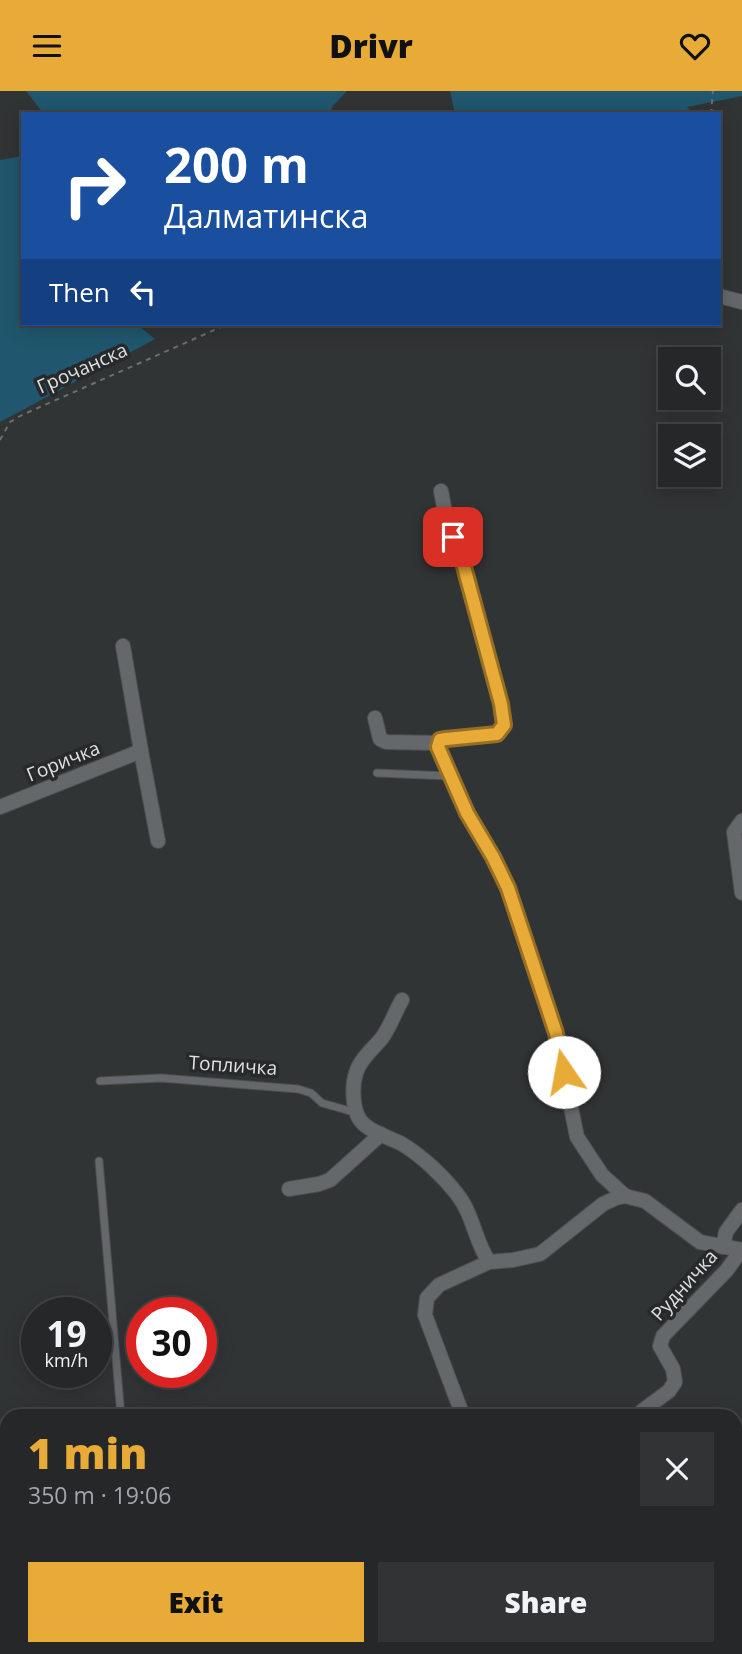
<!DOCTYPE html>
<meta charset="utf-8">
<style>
:root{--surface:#252728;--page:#313334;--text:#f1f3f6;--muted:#a3a5a8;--line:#424445;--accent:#e8ab37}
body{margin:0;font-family:"Open Sans",sans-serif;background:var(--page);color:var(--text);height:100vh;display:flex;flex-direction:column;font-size:26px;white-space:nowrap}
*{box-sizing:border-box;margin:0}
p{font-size:23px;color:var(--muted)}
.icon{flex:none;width:38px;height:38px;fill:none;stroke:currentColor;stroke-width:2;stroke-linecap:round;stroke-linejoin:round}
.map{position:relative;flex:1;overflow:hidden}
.sheet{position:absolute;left:0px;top:1318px;width:742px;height:247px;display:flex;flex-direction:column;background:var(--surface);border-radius:21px 21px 0 0;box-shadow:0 4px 18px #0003,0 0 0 2px var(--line)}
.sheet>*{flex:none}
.banner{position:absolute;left:21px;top:21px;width:700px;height:214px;border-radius:0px;box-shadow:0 4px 18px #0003,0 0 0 2px var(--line);background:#1a4fa0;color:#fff;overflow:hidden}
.buttons{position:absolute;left:658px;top:256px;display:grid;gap:14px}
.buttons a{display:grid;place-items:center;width:63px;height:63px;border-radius:0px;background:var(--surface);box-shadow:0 4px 18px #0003,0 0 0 2px var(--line);font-size:35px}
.speed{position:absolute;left:21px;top:1206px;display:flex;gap:14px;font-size:35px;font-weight:700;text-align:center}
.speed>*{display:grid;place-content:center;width:91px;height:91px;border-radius:50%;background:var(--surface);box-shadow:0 4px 18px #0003,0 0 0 2px var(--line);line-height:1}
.speed small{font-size:18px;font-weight:400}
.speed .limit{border:10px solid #d22;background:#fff;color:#111}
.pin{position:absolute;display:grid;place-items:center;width:60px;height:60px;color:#fff;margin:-30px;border-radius:14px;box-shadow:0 4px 10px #0006}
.me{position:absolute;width:77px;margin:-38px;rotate:348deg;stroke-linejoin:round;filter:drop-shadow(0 0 5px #0008)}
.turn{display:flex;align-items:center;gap:24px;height:147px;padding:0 28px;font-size:32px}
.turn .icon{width:91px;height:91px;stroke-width:2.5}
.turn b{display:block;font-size:49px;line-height:60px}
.then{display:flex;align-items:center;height:66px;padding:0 28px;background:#0003;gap:14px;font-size:26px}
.round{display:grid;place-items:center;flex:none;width:74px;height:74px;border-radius:0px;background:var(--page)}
.headline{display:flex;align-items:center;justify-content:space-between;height:119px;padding:0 28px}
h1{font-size:42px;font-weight:800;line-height:52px;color:var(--accent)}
.button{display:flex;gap:14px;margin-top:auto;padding:14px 28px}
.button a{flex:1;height:80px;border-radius:0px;background:var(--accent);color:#111;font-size:28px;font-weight:800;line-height:80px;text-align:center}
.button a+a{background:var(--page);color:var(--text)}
header{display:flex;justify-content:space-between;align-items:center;height:91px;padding:0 28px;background:var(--accent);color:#111;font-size:32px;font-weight:800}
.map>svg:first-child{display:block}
.green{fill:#20576e}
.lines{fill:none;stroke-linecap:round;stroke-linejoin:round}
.lane-casing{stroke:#4d4f50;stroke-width:9}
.street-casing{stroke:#4d4f50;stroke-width:16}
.path{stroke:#6c6e6f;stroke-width:2;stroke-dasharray:5 5;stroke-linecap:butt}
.lane{stroke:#65686a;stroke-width:7}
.street{stroke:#65686a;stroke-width:14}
.route-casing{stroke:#976f24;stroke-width:18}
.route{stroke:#e8ab37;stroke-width:12}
.labels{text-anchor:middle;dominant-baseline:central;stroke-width:7;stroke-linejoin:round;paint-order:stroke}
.street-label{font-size:19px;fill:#e0e1e2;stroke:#272a2b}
</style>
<header><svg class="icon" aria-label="menu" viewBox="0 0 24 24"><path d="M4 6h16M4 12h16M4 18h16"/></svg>Drivr<svg class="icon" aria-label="heart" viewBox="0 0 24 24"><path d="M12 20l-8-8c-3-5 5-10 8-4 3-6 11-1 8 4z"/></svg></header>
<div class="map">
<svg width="742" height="1563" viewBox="0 0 742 1563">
<rect width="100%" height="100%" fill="#313435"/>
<g class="green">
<path d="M26,0H347L332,16L330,23H44Z"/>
<path d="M450,0H742V5L687,16L694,23H455Z"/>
<path d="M23,65V233H136L155,248L0,331V69Z"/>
</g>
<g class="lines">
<g class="lane-casing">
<g id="lane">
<path d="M377,682L449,685"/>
<path d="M100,990L161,987L298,998L311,1002L322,1012L357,1022"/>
<path d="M99,1070L121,1325"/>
</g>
</g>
<g class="street-casing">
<g id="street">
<path d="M719,205L742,211"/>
<path d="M441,400L447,432L459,457L501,613C503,624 507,636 497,643L446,648L440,649L438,656L467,722L493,766L508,797L556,942L577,1046L602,1084L625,1105"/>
<path d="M375,627L380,648L386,651L438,652"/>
<path d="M141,660L158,750"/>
<path d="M0,716L141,660L123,555"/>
<path d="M742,730L734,741L742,802"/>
<path d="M402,909C395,921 390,936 382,947C373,958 360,968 356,982C352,994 352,1017 360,1029C369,1041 389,1046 402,1053C422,1065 443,1085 457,1103C473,1123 475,1150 489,1171"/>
<path d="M289,1098L319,1093L330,1089L381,1043"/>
<path d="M723,1156L726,1141L742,1119"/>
<path d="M642,1320L669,1300L675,1291L673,1278L660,1255L663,1245L727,1179L741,1159"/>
<path d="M463,1325L425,1224L427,1207L439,1194L489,1171L513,1169L540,1163L603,1113L616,1107L625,1105L645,1110L700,1151L742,1159"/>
<path d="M0,1379L7,1375"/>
<path d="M735,1466L742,1461"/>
<path d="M275,1558L283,1563"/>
<path d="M537,1558L544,1563"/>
<path d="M366,1563L379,1558"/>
<path d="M617,1563L619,1558"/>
</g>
</g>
<g class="path">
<path d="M711,23L713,0"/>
<path d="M0,349L10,331L22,324L228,233"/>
</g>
<use href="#lane" class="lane"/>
<use href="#street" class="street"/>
</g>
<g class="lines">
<g class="route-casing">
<path id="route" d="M453,446L459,457L501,613L504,634L497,643L446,648L440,649L438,656L467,722L493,766L508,797L556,942L564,981"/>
</g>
<use href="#route" class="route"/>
</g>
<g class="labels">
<g class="street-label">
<text transform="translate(82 277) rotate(-24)">Грочанска</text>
<text transform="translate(63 670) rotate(-22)">Горичка</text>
<text transform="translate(233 974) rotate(4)">Топличка</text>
<text transform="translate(684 1194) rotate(-48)">Рудничка</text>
</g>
</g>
</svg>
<div class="buttons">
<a><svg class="icon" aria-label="search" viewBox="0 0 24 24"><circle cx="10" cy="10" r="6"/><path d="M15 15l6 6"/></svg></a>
<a><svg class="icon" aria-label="layers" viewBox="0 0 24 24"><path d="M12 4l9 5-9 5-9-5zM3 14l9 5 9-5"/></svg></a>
</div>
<div class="speed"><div>19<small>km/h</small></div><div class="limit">30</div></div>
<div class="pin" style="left:453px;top:446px;background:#d93025"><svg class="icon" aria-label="arrive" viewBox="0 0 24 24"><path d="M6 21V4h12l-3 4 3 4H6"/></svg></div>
<svg class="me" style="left:564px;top:981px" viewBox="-20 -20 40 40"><circle r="19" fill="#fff"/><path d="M0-13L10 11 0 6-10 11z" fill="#e8ab37"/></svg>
<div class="banner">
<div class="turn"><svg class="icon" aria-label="right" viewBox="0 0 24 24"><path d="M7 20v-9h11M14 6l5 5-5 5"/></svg><div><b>200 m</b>Далматинска</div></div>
<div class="then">Then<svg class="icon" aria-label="left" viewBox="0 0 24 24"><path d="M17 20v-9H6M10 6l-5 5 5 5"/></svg></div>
</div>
<section class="sheet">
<div class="headline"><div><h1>1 min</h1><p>350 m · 19:06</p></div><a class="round"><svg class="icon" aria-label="close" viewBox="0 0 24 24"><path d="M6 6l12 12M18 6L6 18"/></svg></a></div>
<div class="button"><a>Exit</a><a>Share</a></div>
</section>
</div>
